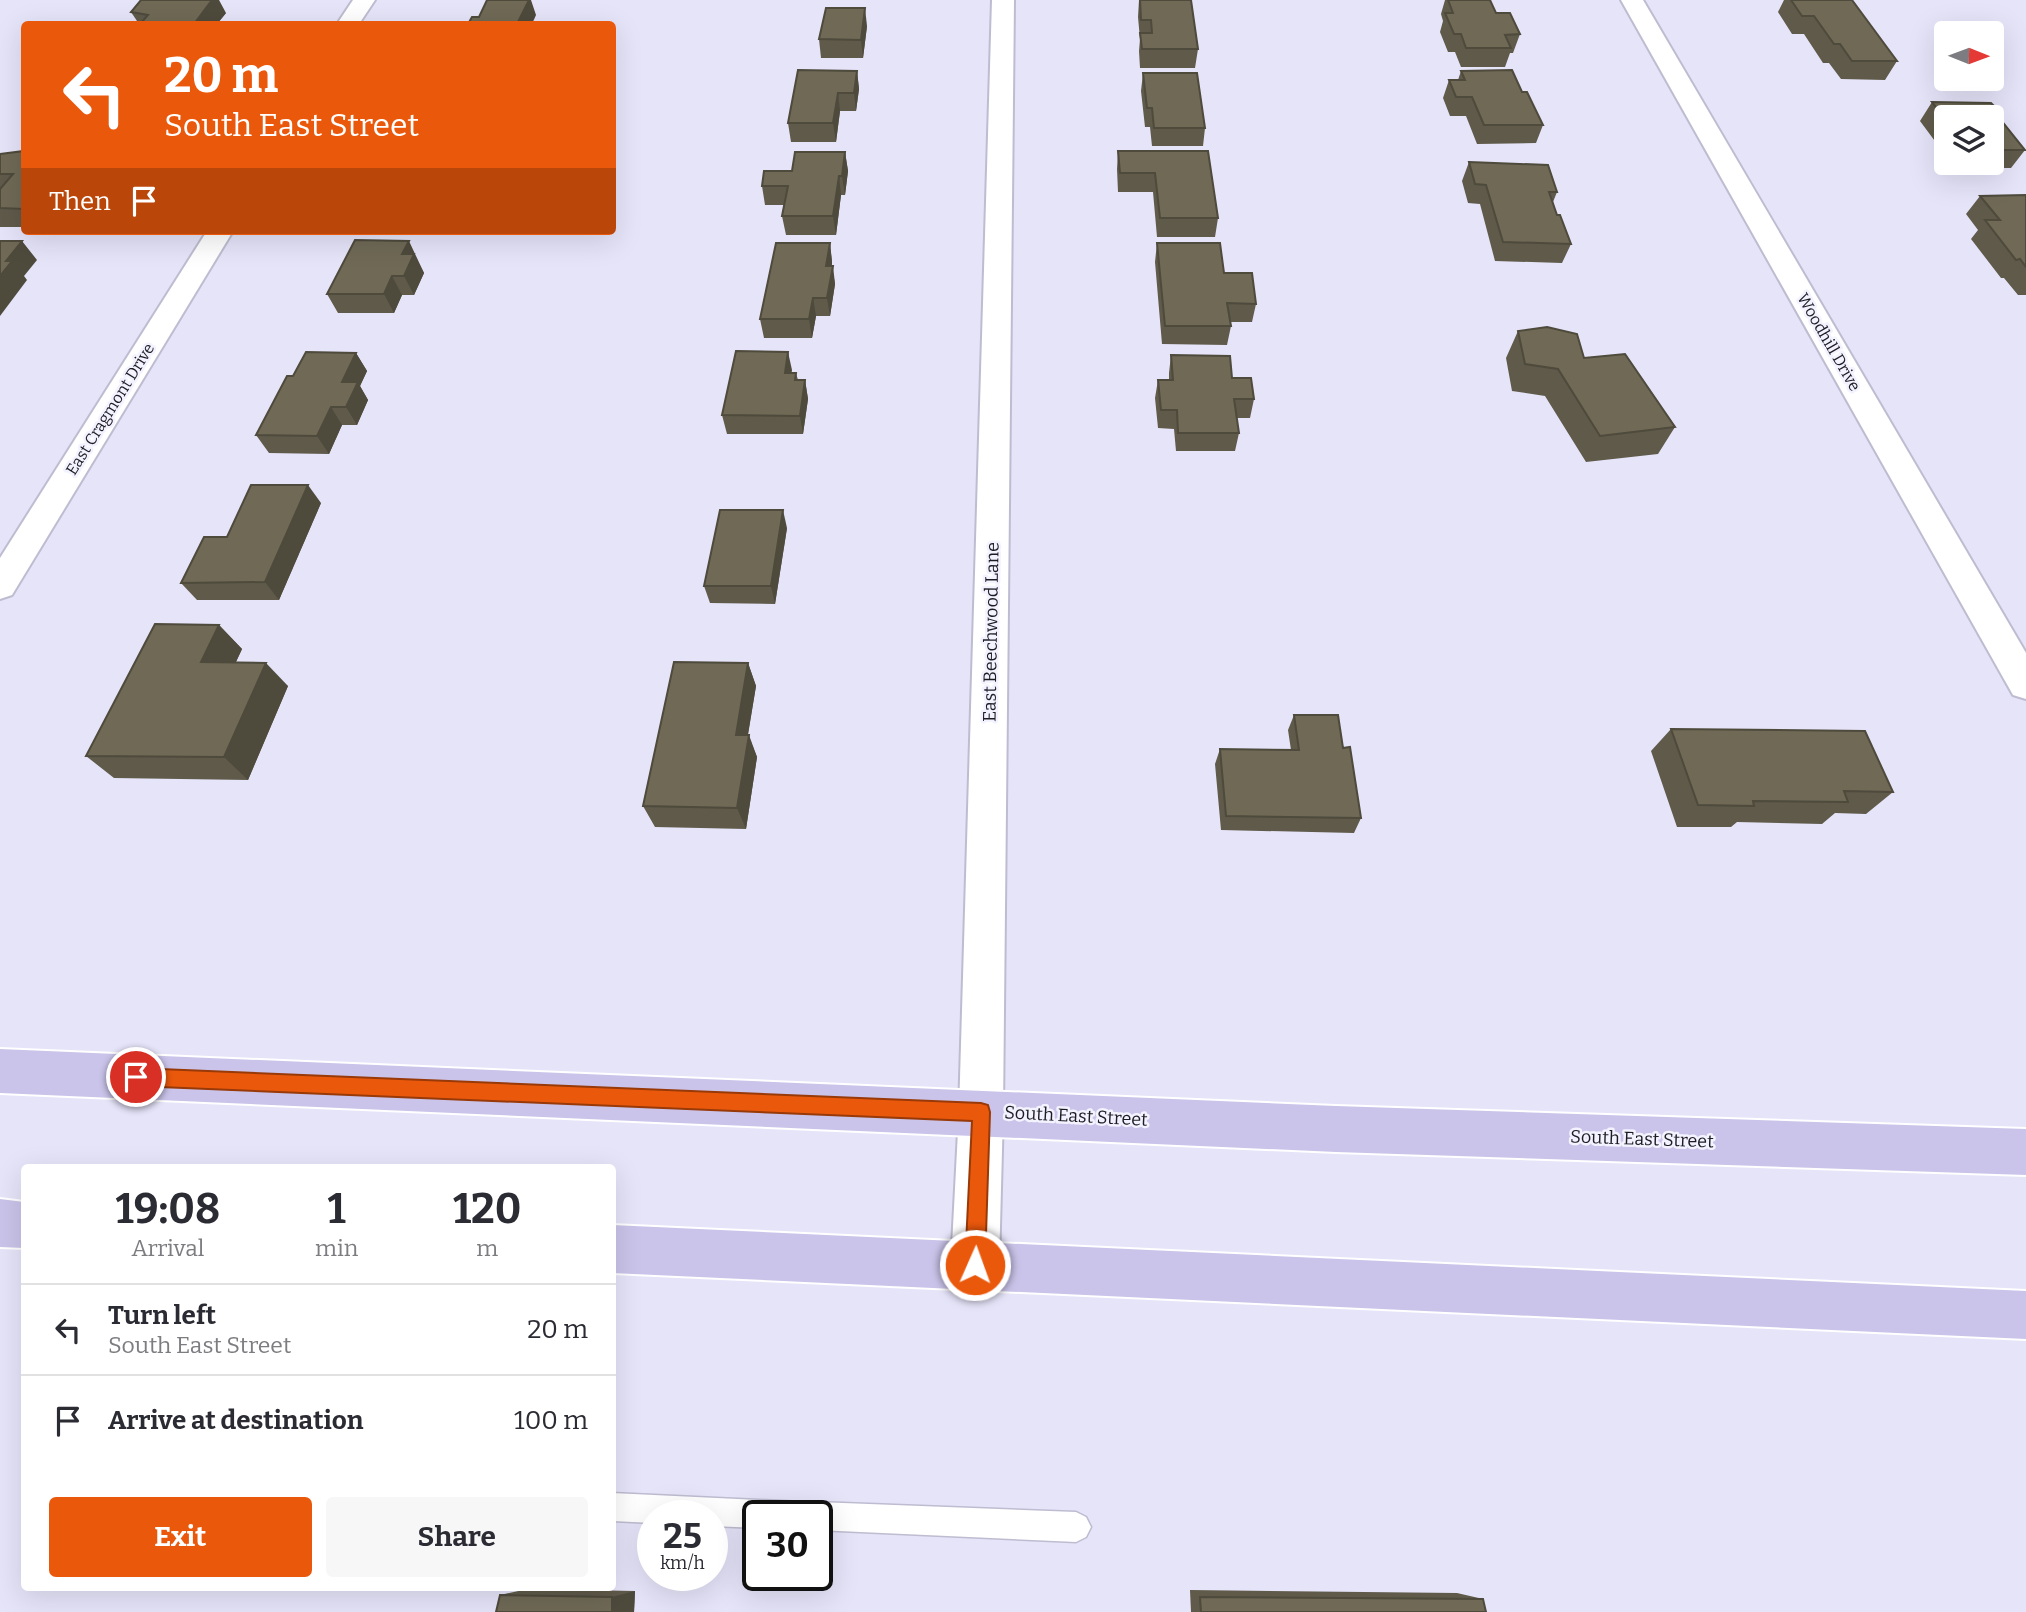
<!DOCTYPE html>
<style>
:root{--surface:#fff;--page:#f7f7f7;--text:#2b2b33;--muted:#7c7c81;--line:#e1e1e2;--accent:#ea580c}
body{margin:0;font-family:Bitter,serif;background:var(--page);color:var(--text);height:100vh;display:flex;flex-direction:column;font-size:26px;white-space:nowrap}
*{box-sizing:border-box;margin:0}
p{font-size:23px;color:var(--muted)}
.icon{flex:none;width:38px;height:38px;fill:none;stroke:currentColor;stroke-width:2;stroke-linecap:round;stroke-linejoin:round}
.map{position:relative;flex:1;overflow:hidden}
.details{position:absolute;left:21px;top:1164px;width:595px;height:427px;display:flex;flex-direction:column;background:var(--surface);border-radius:7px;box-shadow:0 7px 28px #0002}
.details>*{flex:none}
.guide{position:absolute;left:21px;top:21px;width:595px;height:214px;border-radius:7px;box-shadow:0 7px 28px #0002;background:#ea580c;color:#fff;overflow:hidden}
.needle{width:46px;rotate:91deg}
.controls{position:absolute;left:1934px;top:21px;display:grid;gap:14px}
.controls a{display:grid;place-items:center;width:70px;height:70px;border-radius:7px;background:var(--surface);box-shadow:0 7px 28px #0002;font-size:35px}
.speed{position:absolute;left:637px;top:1500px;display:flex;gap:14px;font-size:35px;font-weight:700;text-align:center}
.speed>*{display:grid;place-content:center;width:91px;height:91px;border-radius:50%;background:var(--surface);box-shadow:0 7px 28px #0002;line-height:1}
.speed small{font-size:18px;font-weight:400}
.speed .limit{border:4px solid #111;border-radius:10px;background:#fff;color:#111}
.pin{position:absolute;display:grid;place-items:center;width:60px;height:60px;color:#fff;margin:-30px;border:4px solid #fff;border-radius:50%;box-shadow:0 2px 7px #0007}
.me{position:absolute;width:77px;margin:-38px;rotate:2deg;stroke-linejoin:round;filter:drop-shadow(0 0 5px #0008)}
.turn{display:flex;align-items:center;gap:24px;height:147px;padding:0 28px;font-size:32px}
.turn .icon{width:91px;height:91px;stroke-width:2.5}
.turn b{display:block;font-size:49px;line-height:60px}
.then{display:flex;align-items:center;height:66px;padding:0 28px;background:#0003;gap:14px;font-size:26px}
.eta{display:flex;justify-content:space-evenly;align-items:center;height:119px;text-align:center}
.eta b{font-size:42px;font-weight:700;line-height:49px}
.button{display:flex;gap:14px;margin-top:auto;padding:14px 28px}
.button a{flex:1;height:80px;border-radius:7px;background:var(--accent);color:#fff;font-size:28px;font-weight:700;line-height:80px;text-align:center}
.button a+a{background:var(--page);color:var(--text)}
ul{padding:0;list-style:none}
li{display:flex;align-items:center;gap:21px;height:91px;padding:0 28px;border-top:2px solid var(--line)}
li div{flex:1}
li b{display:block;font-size:26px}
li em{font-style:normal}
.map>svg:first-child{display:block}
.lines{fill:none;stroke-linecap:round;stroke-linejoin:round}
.service-casing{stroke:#bebcd0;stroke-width:3}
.minor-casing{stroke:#bebcd0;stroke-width:4}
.primary-casing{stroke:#fff;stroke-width:4}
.service{fill:#fff;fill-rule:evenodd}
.minor{fill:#fff;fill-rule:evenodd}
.primary{fill:#cac4ea;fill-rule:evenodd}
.wall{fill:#5f5a4a}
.shaded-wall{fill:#4e4a3c}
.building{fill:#6f6956;stroke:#4e4a3c;stroke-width:2}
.route{fill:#ea580c;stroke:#983908;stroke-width:2}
.labels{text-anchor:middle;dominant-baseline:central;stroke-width:5;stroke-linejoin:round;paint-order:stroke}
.far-street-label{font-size:16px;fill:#1d1c23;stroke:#f3f2ff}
.street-label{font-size:18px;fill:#1d1c23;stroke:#f3f2ff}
</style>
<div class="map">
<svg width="2026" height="1612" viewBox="0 0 2026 1612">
<rect width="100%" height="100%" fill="#e6e4f9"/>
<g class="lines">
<g class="service-casing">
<path id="service" d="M612,1493L803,1502L810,1504L817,1502L1076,1512L1086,1517L1091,1527L1086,1537L1076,1542L817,1530V1516H758V1528L712,1526V1516H653V1523L612,1521Z"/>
</g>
<g class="minor-casing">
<g id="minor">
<path d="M353,0H375L359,24H337Z"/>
<path d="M992,0H1014L1003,1112L999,1265L992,1282L975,1289L958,1282L951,1265L959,1112Z"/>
<path d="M1621,0H1643L2026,653V699L2013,695Z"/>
<path d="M207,231H233L12,595L0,599V558Z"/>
</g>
</g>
<g class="primary-casing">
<g id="primary">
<path d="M0,1049L1336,1106L2026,1129V1175L1336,1152L0,1093Z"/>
<path d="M0,1199L24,1202V1248L0,1247Z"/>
<path d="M612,1225L2026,1291V1339L612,1273Z"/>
</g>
</g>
<use href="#service" class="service"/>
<use href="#minor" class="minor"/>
<use href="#primary" class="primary"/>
</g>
<g class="wall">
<path d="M1139,0L1198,49L1195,68H1140L1139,51L1140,39L1138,17Z"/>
<path d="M1445,0H1490L1496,13L1520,34L1513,53H1510L1505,67H1461L1455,52H1448L1440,32L1443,21L1441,14Z"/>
<path d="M1784,0H1852L1897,61L1885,80L1841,79L1829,63H1823L1804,34H1792L1778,12Z"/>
<path d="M131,12L226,13L217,24H139Z"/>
<path d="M867,26L863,58H821L819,39Z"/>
<path d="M857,71L859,89L856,111H840L836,142H791L788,123Z"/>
<path d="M1461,71L1522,92L1543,125L1536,143L1477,144L1466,116H1450L1443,98L1449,80H1458Z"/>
<path d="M1143,73L1205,128L1203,146H1152L1150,127H1145L1141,91Z"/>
<path d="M1932,102L1997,109L1995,112L2025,150L2011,168H1955L1951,163H1992V117H1946V156L1920,121Z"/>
<path d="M24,151V227H0V154Z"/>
<path d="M1118,151H1208L1218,218L1215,237H1157L1153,192H1118L1117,169Z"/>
<path d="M845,152L848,171L845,195H841L836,235H786L782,216L784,205H765L762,186L792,171Z"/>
<path d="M1469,162L1557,192L1553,202L1557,215L1571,244L1562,263L1495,261L1480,204L1468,203L1462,181Z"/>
<path d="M2026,195V295H2018L2004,278H2001L1971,239L1978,230L1966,214L1980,196Z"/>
<path d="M830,243L832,262V266L835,284L830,316H816L812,338H764L760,319Z"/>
<path d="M1157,243L1224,273L1256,304L1252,322H1230L1231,326L1227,345L1162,344L1155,262Z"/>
<path d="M417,260L424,273L414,295H402L394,313H338L327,294L418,260Z"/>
<path d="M1518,331L1584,358L1675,427L1658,454L1586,462L1545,396L1512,391L1506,358Z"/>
<path d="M788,352L791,373H796L798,380H805L808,399L803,434H727L722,415Z"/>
<path d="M356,353L367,371L360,386L368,400L357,425H342L329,454L269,453L256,435L293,376Z"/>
<path d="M1171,355L1232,378L1254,399L1250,418H1237L1239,433L1235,451H1176L1174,429L1158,428L1155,398L1158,380H1169V373Z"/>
<path d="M321,503L279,600H197L181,583L227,537Z"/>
<path d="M787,528L775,604L710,603L704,586Z"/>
<path d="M219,625L242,649L236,662L288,686L248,780L114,778L86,756Z"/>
<path d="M748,663L756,686L748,735L757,757L746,829L655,827L643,806Z"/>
<path d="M1294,715L1343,748L1361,818L1354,833L1221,830L1215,764L1220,749L1291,750L1288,730Z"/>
<path d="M1671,729L1893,792L1866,814L1835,813L1822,824L1737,822L1731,827H1677L1651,751Z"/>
<path d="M528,1589L635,1591L634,1612H496L500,1595Z"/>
<path d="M1190,1590L1457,1593L1483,1599L1486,1612H1191Z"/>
</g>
<g class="shaded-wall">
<path d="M212,0H219L226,13L217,24H194Z"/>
<path d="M529,0H531L536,15L532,24H517Z"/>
<path d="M865,8L867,26L863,58L861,40Z"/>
<path d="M857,71L859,89L856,111L854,93Z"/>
<path d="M838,93L840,111L836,142L833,123Z"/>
<path d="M845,152L848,171L845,195L842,176Z"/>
<path d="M839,176L841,195L836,235L833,216Z"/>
<path d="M22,241L37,260L24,276L27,280L0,316V276L6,261Z"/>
<path d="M409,241L424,273L414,295L404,276L402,254Z"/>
<path d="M830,243L832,262L829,284L826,266Z"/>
<path d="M833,266L835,284L830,316L827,298Z"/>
<path d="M392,276L402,295L394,313L384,294Z"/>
<path d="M813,298L816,316L812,338L809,319Z"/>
<path d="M788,352L792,370L789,391L785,373Z"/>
<path d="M356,353L367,371L360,386L368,400L357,425L346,407L342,382Z"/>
<path d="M805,380L808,399L803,434L800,416Z"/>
<path d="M331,407L342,425L329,454L317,436Z"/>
<path d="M308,485L321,503L279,600L265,582Z"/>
<path d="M783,510L787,528L775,604L771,586Z"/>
<path d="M219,625L242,649L225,685L201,662Z"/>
<path d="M266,663L288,686L248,780L224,757Z"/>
<path d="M748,663L756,686L744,757L736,735Z"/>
<path d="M749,735L757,757L746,829L737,808Z"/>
<path d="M635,1591L634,1612H612V1597Z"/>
</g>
<g class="building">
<path d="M141,0H212L194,24H140L148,15L131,12Z"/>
<path d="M487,0H529L517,24H468L472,17H479Z"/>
<path d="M1140,0H1191L1198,49H1142L1140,33H1152L1151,20H1141Z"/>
<path d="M1448,0H1490L1496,13H1510L1520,34L1505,35L1511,48H1466L1461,34H1454L1445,13H1453Z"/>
<path d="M1791,0H1852L1897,61H1852L1840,44H1834L1814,16H1802Z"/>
<path d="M826,8H865L861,40L819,39Z"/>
<path d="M798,70L857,71L854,93H838L833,123H788Z"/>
<path d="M1512,70L1522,92H1527L1543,125H1484L1472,97H1456L1449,80H1465L1461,71Z"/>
<path d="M1143,73H1197L1205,128H1154L1152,108H1147Z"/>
<path d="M1932,102L1991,103L1997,109H1992L2025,150H1992V117H1946V120Z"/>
<path d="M24,151V209L0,208V189L13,174H0V154Z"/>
<path d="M1118,151H1208L1218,218H1160L1155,173H1120Z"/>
<path d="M795,152H845L842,176H839L833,216H782L788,186H762L764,171H792Z"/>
<path d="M1469,162L1548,165L1557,192H1549L1557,215H1560L1571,244L1503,242L1486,185L1475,184Z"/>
<path d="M2026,195V267L2020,259L2016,260L1985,220H2000L1980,196Z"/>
<path d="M355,240L409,241L402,254H414L404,276H392L384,294H327Z"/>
<path d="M0,241H22L6,261H12L0,276Z"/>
<path d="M776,243H830L826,266H833L827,298H813L809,319H760Z"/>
<path d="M1157,243H1220L1224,273H1252L1256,304L1227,303L1231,326H1165Z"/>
<path d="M1547,327L1577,334L1584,358L1625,354L1675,427L1600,436L1558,369L1525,364L1518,331Z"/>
<path d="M736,351L788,352L785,373H796L795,380H805L800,416L722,415Z"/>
<path d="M306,352L356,353L342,382H358L346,407H331L317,436L256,435L287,376H293Z"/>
<path d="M1171,355L1230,356L1232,378H1251L1254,399H1234L1239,433H1178L1177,410H1161L1158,380H1173Z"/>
<path d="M251,485H308L265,582L181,583L204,537H227Z"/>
<path d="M720,510H783L771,586H704Z"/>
<path d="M155,624L219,625L201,662L266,663L224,757L86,756Z"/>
<path d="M674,662L748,663L736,735H749L737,808L643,806Z"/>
<path d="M1294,715H1338L1343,748L1350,747L1361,818L1226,816L1220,749L1299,750Z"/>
<path d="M1671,729L1865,731L1893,792L1844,791L1848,802L1753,801L1754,806L1698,805Z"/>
<path d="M500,1595L612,1597V1612H496Z"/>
<path d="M1200,1597L1483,1599L1486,1612H1201Z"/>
</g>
<path class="route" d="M136,1068L981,1103L988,1105L990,1112L985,1265L982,1272L975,1275L968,1272L965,1265L972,1121L136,1086L130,1083L127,1077L130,1070Z"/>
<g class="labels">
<g class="far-street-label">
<text transform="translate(1829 342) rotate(60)">Woodhill Drive</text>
<text transform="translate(110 409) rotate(-58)">East Cragmont Drive</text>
</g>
<g class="street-label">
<text transform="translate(991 632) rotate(-89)">East Beechwood Lane</text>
<text transform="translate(1076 1116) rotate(3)">South East Street</text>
<text transform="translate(1642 1139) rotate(2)">South East Street</text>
</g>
</g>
</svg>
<div class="controls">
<a><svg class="needle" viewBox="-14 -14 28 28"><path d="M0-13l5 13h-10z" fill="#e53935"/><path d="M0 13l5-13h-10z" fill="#7c7c81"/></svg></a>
<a><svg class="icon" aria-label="layers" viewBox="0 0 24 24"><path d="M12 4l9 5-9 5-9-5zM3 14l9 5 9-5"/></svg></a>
</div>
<div class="speed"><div>25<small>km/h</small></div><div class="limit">30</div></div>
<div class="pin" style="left:136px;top:1077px;background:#d93025"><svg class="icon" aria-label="arrive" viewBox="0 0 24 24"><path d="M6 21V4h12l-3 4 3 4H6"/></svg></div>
<svg class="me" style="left:975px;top:1265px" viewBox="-20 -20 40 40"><circle r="17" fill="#ea580c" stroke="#fff" stroke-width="3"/><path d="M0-11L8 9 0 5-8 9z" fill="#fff"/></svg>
<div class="guide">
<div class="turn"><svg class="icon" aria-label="left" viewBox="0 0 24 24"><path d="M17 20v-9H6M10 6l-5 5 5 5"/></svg><div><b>20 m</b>South East Street</div></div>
<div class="then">Then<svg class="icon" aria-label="arrive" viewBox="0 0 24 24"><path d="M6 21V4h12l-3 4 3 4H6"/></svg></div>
</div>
<section class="details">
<div class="eta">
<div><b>19:08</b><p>Arrival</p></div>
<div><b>1</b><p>min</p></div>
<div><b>120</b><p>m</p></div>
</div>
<ul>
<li><svg class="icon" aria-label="left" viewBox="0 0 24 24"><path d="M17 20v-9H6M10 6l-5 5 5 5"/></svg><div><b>Turn left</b><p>South East Street</p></div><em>20 m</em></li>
<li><svg class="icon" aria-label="arrive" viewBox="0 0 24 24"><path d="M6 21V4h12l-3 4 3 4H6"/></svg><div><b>Arrive at destination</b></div><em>100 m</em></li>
</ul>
<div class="button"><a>Exit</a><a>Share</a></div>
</section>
</div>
